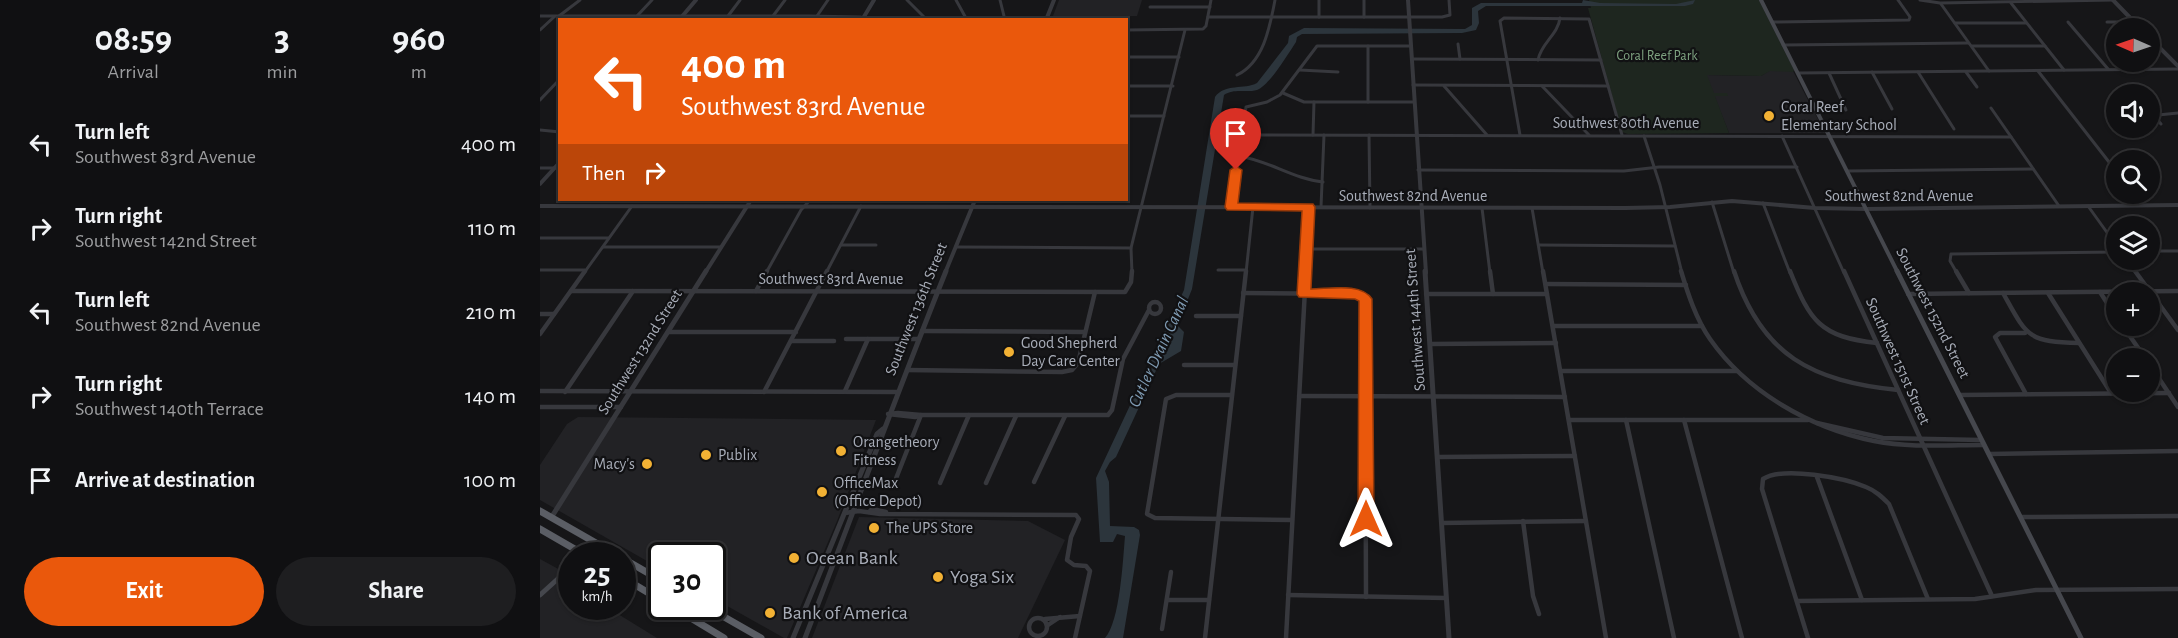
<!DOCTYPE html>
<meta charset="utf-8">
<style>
:root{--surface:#101012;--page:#1e1e20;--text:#f1f3f6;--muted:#9c9d9f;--line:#303032;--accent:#ea580c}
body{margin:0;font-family:"Alegreya Sans",sans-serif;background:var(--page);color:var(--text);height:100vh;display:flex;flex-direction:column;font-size:22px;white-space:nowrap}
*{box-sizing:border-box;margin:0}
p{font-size:20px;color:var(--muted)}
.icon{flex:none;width:33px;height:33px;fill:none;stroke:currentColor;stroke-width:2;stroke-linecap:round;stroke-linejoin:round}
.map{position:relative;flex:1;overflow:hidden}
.sheet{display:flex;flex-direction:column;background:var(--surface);width:540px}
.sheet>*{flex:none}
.hud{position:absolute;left:18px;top:18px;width:570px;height:183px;border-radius:0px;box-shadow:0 2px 4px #0004,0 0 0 2px var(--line);background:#ea580c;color:#fff;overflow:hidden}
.needle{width:39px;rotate:272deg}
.buttons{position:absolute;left:1566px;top:18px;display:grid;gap:12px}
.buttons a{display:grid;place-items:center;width:54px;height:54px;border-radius:50%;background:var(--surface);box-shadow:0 2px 4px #0004,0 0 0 2px var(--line);font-size:30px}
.speed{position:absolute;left:18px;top:542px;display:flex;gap:12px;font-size:30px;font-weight:700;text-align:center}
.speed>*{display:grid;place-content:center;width:78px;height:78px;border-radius:50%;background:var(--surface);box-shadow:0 2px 4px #0004,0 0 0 2px var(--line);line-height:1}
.speed small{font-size:15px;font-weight:400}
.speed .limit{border:3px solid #111;border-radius:9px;background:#fff;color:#111}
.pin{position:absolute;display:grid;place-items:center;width:51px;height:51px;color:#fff;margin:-62px -26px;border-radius:50% 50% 50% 0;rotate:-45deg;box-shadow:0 0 6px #0007}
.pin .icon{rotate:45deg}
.me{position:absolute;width:66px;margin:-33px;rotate:0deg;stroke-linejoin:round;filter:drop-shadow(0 0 4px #0008)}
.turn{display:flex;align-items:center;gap:21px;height:126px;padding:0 24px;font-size:27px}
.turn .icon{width:78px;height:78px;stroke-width:2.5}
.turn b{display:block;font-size:42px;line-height:51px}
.then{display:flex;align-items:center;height:57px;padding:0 24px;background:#0003;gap:12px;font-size:22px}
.eta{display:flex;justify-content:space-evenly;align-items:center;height:102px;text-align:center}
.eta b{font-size:36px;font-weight:600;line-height:42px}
.primary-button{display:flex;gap:12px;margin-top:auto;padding:12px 24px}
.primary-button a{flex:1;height:69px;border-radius:36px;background:var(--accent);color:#fff;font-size:24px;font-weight:600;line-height:69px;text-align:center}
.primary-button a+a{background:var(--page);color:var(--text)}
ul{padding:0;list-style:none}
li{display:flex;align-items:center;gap:18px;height:84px;padding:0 24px}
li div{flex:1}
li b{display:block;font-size:22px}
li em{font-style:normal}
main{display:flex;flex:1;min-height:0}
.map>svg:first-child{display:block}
.built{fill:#222225}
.green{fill:#1e261f}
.water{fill:#2c353c}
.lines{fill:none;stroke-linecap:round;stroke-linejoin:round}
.minor-far1{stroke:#37383d;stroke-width:3}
.minor{stroke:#37383d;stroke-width:4.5}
.tertiary-far1{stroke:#37383d;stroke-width:4}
.tertiary{stroke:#37383d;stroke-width:5}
.secondary-far1{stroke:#45474d;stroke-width:4}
.secondary{stroke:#45474d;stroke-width:5}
.trunk{stroke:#5b5e65;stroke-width:7}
.route{fill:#ea580c;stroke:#983908;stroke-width:1.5}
.poi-dot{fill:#f2b134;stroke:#111113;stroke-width:2}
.labels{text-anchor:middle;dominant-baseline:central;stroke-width:4.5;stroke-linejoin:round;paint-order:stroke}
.far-park-label{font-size:14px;fill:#7fa381;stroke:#111113}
.poi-label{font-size:16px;fill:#a8adb8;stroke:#111113;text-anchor:start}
.street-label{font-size:16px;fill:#a8adb8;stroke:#111113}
.water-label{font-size:18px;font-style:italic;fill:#7f9bb3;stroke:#111113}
.near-poi-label{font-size:20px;fill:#a8adb8;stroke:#111113;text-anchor:start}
</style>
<main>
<section class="sheet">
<div class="eta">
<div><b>08:59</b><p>Arrival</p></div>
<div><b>3</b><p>min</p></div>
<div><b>960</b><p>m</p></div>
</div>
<ul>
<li><svg class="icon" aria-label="left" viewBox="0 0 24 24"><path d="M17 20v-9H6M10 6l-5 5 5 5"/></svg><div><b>Turn left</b><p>Southwest 83rd Avenue</p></div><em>400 m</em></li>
<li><svg class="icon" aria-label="right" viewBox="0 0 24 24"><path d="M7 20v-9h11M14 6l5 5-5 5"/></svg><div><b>Turn right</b><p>Southwest 142nd Street</p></div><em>110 m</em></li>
<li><svg class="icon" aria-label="left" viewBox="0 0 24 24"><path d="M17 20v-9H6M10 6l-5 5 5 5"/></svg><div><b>Turn left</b><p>Southwest 82nd Avenue</p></div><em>210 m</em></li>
<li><svg class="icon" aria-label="right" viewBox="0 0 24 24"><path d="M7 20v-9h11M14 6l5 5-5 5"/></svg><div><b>Turn right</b><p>Southwest 140th Terrace</p></div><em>140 m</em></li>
<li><svg class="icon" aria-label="arrive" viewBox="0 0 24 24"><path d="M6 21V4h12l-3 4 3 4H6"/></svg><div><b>Arrive at destination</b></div><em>100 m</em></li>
</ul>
<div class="primary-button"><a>Exit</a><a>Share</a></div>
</section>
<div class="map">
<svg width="1638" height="638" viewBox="0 0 1638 638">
<rect width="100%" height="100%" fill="#161618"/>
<g class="built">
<path d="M519,0H602L597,16H513Z"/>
<path d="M1229,71H1253L1285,133H1189L1166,75L1221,76Z"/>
<path d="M38,417L336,420L297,521L247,638H244L173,598L172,555H122L121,569L0,500V465L27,424Z"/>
<path d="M319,517L488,521L525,540L478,638H272Z"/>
<path d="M0,559L22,571L25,581L31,586L32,606H65L117,638H0Z"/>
</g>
<path class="green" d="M1049,0H1219L1254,70L1253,72L1230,71L1221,76L1167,75L1174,93H1187L1188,96H1175L1189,133L1088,134L1082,132L1048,8H1051Z"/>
<path class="water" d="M1043,0L1060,3L1136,4L1155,0L1153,4L1145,6H946L938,11L939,23L936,30L922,33L762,34L757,37L756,42C748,54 729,86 717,90C706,93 694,88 684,95L652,289L644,309L636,316L634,322L644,332L641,351L619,364L576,457L570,462L565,471L569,482L570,526L594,527L599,530L600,535L583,638H565C580,622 583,559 585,536L577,534L573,542H560L556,478L644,290L675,97C685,83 704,90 717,83L748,43L749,36L764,28L925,29L932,25V8L941,3H1042Z"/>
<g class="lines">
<g class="minor-far1">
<path d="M367,0L387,20"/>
<path d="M416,0L427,20"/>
<path d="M460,0L465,20"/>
<path d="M779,0V17"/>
<path d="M824,0V17"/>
<path d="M1380,0L1400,3L1573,0"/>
<path d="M1471,3L1524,70"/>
<path d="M1401,4L1449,71"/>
<path d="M610,7H670"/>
<path d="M0,16H269L320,17L337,20"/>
<path d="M19,16L40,0"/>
<path d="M97,16L112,0"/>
<path d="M188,16L200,0"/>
<path d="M233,16L245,0"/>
<path d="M277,16L288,0"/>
<path d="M668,17H902L910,15L909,0"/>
<path d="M1232,22L1369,20L1370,17L1358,0"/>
<path d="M1528,22L1568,69"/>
<path d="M1567,22H1594"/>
<path d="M1415,23H1486"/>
<path d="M0,30L14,17"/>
<path d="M586,30L663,29L666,26L671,0"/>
<path d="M918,44L920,59"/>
<path d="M1243,45L1428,43"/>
<path d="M828,46V102"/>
<path d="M1432,46H1505"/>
<path d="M586,57H639"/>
<path d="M872,59L1061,60"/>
<path d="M998,60C1001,43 1018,35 1020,18"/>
<path d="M760,70L798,72"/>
<path d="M1498,71L1576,171"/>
<path d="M1332,72L1352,109"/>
<path d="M1378,72L1414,129"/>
<path d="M1426,72L1437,87"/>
<path d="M1258,73L1638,69"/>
<path d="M1289,73L1306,110"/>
<path d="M697,75C724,62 730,26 735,0"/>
<path d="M873,85L1068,86"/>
<path d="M586,86H633"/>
<path d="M904,86L947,135"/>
<path d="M1002,86L1049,135"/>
<path d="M743,93L764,102H874"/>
<path d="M0,100L20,79"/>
<path d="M1451,108L1519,206"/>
<path d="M586,116H624"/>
<path d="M1621,124L1616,118L1618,115L1638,113"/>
<path d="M0,130L20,132"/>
<path d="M701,135L1471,137"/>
<path d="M773,135L774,102"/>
<path d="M829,135L830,208"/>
<path d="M980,135L960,21L964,18L1049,19L1082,135"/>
<path d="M1104,136L1120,185L1142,273"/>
<path d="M1242,136L1304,273"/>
<path d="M698,156C728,160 753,179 783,182"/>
<path d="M0,168H20"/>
<path d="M878,170L1084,171L1119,167H1257"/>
<path d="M1307,171L1493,169"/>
<path d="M1172,202L1194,273"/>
<path d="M1223,203L1250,273"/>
<path d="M1548,206L1576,245"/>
<path d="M691,207L706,107L727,102L740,95L777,46H871"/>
<path d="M781,207L784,135"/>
<path d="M942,208L950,273"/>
<path d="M992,208L1003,273"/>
<path d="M0,238H68"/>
<path d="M301,245H336"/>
<path d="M999,245L1135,246"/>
<path d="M63,247H181"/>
<path d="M416,247L591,248"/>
<path d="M766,249H884"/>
<path d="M1610,251H1638"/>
<path d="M1587,260L1596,273"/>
<path d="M0,270H44"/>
<path d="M678,270H706"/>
<path d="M44,273L92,206"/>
<path d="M226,273L261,210L270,200"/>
<path d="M286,273L321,206"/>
<path d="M592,273L591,248L645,30"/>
<path d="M706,273L713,207"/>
<path d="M765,273L769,207"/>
<path d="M1417,273L1410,261L1411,254L1576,252"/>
</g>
<g class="minor">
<path d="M950,271L953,294"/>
<path d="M1003,271L1066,638"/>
<path d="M1141,271C1148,294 1156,319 1170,339C1207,392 1270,428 1334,441C1370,448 1408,445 1444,445"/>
<path d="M1194,271C1222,356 1272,381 1358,390"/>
<path d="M1250,271C1270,321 1280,337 1337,343"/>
<path d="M1304,271L1452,596"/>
<path d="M1416,271L1429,293"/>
<path d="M1595,271L1638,330"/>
<path d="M1006,284L1146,285"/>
<path d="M31,291L585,292L591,282L592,271"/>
<path d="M216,291L227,271"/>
<path d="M1560,292L1576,317"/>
<path d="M703,293L815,294L825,297L826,597"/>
<path d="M1463,293C1487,336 1487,342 1539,343"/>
<path d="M1508,293L1571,393"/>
<path d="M886,294H1007"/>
<path d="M1368,294L1638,291"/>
<circle cx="615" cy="308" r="6"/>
<path d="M0,314H14"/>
<path d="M656,316H701"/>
<path d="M1013,326H1162"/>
<path d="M1583,326L1605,358"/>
<path d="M382,331L545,332"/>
<path d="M128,332H256"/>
<path d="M1485,333H1460L1455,337L1486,394"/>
<path d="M0,334L45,271"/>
<path d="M306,339H379"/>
<path d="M251,341H294"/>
<path d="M890,344L1016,343"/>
<path d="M644,365H695"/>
<path d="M1610,365L1638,407"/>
<path d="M367,370L522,372L532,370L538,363L555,292"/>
<path d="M1021,371H1197"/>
<path d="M0,391L357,392"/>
<path d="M305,391L328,339"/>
<path d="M25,392L93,291"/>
<path d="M224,392L287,271"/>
<path d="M692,395H636L626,399L607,514L615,518L752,520"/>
<path d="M1420,395L1629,393"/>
<path d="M759,396L1025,397"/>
<path d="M0,407H81"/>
<path d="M358,413L381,415L375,417L348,414Z"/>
<path d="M1029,420H1268"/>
<path d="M1086,420L1134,638"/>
<path d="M1144,420L1202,638"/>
<path d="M1277,423L1343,438L1441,440"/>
<path d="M1449,454L1638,451"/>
<path d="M898,457L1035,456"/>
<path d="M1277,477L1322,600"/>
<path d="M355,481L381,415H568L572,410L583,359L609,310"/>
<path d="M494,482L525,416"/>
<path d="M400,483L429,415"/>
<path d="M446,483L476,416"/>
<path d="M329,512L332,509L346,512"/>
<path d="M305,513L319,511L340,514L536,515L539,519L531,537L527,560L534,565L546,566L550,571L535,638"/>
<path d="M1481,517L1638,516"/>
<path d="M983,521L993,596L999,614"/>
<path d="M902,523L1046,521"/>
<path d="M748,595L906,598"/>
<path d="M627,600H669"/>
<path d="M1257,601L1435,599L1496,590L1638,589"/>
<circle cx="498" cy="627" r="9"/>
<path d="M505,619L540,616"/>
<path d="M508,625L520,617"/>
<path d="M622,629L631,572"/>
<path d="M665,638L706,271"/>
<path d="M746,638L766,271"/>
<path d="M1268,638L1222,489L1223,479C1243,466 1305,478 1326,487C1336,491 1342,497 1349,504L1388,599"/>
</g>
<g class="tertiary-far1">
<path d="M868,0L886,273"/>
<path d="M1573,0L1600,28"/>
<path d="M139,20L156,0"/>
<path d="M322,20L334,0"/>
<path d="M506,20L514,0"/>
<path d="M1610,38L1638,66"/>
<path d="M0,184L20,162"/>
<path d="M0,206L1085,208L1130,207L1192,201L1275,208L1326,209L1638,205"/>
<path d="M165,273L211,200"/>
<path d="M405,273L435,200"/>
</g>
<g class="tertiary">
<path d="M885,271L909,638"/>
<path d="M11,518L166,271"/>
<path d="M253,638L337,434L343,429"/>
<path d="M265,638C312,516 357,393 406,271"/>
</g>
<path class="secondary-far1" d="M1221,0L1358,273"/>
<g class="secondary">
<path d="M1357,271L1541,638"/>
<path d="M43,555L55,543"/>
<path d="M0,595L32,566"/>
</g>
<g class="trunk">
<path d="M0,511L77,555"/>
<path d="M0,529L45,555"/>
<path d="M82,558L122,581"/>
<path d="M82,577L122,601"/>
<path d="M131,606L184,638"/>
<path d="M165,606L221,638"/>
</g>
</g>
<path class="route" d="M696,166L702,170L698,203L773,204L775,207L771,289C789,289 821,282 832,299L834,519L832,525L826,527L820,525L818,519L819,301L815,299L759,297L757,294L762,211L687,210L685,207L690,170Z"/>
<g class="poi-dot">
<circle cx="1229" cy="116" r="6"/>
<circle cx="469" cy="352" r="6"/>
<circle cx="301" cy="451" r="6"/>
<circle cx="166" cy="455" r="6"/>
<circle cx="107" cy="464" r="6"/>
<circle cx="282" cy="492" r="6"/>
<circle cx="334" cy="528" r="6"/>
<circle cx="254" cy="558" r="6"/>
<circle cx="398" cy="577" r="6"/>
<circle cx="230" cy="613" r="6"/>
</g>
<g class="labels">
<g class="far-park-label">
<text x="1117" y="56">Coral Reef Park</text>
</g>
<g class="poi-label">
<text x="1241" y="107">Coral Reef<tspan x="1241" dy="18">Elementary School</tspan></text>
<text x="481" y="343">Good Shepherd<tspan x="481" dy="18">Day Care Center</tspan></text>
<text x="313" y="442">Orangetheory<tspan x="313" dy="18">Fitness</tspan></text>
<text x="178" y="455">Publix</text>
<text x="95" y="464" text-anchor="end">Macy's</text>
<text x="294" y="483">OfficeMax<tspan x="294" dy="18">(Office Depot)</tspan></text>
<text x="346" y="528">The UPS Store</text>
</g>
<g class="street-label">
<text x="1086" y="123">Southwest 80th Avenue</text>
<text x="873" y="196">Southwest 82nd Avenue</text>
<text x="1359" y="196">Southwest 82nd Avenue</text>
<text x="291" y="279">Southwest 83rd Avenue</text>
<text transform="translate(376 309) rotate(-68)">Southwest 136th Street</text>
<text transform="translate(1393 313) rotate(63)">Southwest 152nd Street</text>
<text transform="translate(875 320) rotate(-94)">Southwest 144th Street</text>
<text transform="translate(100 352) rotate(-58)">Southwest 132nd Street</text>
<text transform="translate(1358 361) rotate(66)">Southwest 151st Street</text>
</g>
<g class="water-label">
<text transform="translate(619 352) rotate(-65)">Cutler Drain Canal</text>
</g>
<g class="near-poi-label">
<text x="266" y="558">Ocean Bank</text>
<text x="410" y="577">Yoga Six</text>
<text x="242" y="613">Bank of America</text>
</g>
</g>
</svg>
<div class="buttons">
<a><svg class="needle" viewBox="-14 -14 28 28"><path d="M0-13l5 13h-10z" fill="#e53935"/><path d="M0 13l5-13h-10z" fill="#9c9d9f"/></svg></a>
<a><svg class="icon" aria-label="sound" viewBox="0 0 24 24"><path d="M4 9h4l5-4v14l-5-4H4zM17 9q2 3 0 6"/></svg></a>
<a><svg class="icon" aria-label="search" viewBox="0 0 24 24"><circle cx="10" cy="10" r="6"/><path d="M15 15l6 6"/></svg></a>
<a><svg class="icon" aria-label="layers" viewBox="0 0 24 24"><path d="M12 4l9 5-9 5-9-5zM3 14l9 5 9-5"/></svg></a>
<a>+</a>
<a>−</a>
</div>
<div class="speed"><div>25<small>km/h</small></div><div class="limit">30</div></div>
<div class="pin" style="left:696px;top:170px;background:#d93025"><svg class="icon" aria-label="arrive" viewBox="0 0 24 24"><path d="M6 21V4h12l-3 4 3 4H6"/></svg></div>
<svg class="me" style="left:826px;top:519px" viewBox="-20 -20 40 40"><path d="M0-17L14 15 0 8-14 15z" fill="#ea580c" stroke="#fff" stroke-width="4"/></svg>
<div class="hud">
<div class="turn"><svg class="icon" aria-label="left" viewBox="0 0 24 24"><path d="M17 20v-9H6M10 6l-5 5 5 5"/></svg><div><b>400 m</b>Southwest 83rd Avenue</div></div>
<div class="then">Then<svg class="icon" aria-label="right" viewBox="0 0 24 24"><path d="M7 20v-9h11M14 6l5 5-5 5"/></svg></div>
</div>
</div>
</main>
